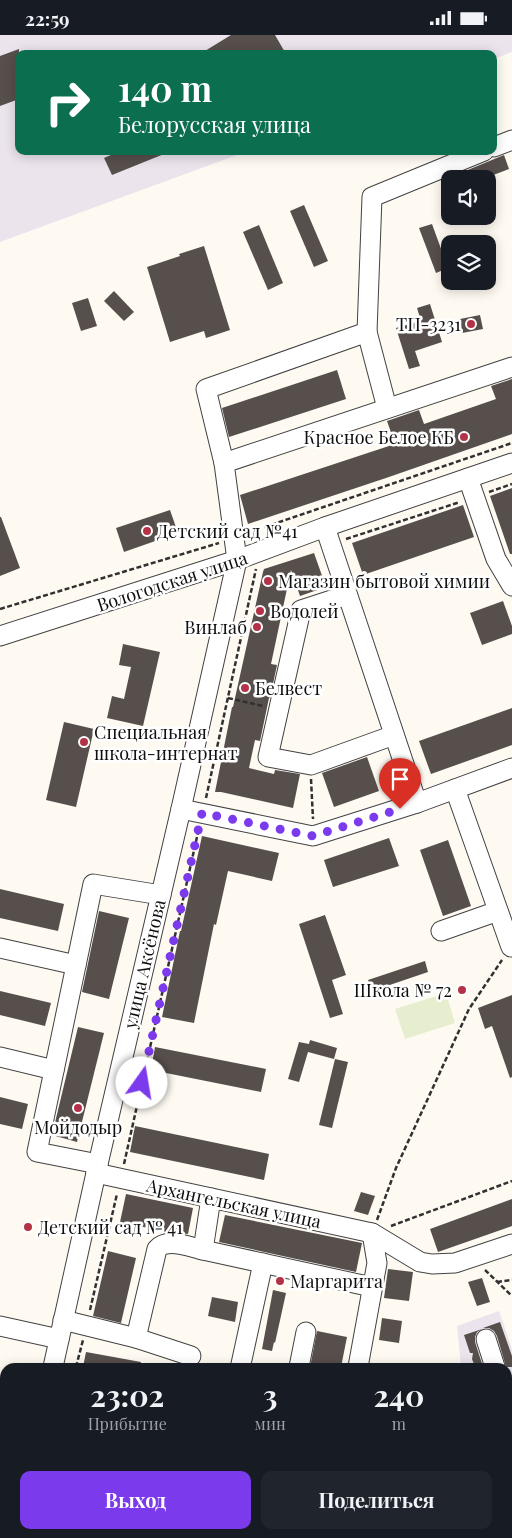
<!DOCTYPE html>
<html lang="ru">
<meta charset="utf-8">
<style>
:root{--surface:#171b24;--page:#20242c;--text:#f1f3f6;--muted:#9ea1a6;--accent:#7c3aed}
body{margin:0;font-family:"Playfair Display",serif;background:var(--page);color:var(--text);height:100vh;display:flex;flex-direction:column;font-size:19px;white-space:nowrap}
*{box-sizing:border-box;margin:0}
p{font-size:16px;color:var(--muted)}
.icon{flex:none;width:28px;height:28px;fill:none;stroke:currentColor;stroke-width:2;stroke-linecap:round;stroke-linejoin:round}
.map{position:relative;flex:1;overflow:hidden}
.side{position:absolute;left:0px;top:1328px;width:512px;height:176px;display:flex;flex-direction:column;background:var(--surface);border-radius:15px 15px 0 0;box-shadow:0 2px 12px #0003}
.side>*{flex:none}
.hud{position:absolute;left:15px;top:15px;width:482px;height:105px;border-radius:10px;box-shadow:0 2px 12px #0003;background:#0b6e4f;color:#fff;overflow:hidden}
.fabs{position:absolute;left:441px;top:135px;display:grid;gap:10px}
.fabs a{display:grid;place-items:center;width:55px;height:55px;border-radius:10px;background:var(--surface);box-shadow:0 2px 12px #0003;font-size:25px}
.pin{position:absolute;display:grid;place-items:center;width:42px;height:42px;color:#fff;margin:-51px -21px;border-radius:50% 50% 50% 0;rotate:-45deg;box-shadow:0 0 5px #0007}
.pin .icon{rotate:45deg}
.me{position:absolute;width:55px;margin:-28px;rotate:13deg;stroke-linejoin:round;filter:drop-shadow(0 0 4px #0008)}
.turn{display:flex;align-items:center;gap:18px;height:105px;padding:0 20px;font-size:22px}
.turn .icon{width:65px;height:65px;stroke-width:2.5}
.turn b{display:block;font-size:35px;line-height:42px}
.eta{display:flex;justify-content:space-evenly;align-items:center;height:85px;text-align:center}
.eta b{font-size:30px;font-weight:700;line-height:35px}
.cta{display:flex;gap:10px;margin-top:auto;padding:10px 20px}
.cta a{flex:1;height:58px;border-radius:10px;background:var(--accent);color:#fff;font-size:20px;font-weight:700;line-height:58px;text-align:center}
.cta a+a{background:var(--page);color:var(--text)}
.status{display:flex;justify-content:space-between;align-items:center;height:35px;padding:0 25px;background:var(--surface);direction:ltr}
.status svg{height:14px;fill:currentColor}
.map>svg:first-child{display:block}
.industrial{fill:#ebe4ed}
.pitch{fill:#e7eecf}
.building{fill:#574f4c}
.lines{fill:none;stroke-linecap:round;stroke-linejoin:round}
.minor-casing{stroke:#424242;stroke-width:21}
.path{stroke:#313131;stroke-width:2.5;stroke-dasharray:5 2.5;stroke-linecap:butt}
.minor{stroke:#fff;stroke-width:19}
.route{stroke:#7c3aed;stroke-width:9;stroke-dasharray:0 16.2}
.poi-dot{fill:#b43248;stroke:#fff;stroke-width:2}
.labels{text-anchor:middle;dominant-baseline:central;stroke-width:5;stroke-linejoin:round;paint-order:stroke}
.poi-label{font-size:18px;fill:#0f0f0f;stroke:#fff;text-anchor:start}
.street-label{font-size:18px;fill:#0f0f0f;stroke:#fff}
</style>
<div class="status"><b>22:59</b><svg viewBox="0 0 49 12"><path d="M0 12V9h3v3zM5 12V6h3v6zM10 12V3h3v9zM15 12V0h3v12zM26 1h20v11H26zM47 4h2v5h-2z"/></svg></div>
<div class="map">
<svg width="512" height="1503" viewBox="0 0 512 1503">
<rect width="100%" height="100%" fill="#fefaf2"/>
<g class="industrial">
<path d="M0,0H231L243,19H19V116H248L0,207Z"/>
<path d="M240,0H512V17L494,24V19H252Z"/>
<path d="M499,1276L512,1314V1489L508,1484V1332H461L457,1291Z"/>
</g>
<path class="pitch" d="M446,958L455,988L405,1004L395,974Z"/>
<g class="building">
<path d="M231,0H275L286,19H200Z"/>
<path d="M19,14V64L0,71V21Z"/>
<path d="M120,116H169V117L112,140L104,123Z"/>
<path d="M504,120L509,134L483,144H446Z"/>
<path d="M304,170L328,226L314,232L290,176Z"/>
<path d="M432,189L448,233L436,238L419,193Z"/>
<path d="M259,190L283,248L268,255L243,197Z"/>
<path d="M204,211L230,295L206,303L204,296L170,307L147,232L180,221L179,219Z"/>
<path d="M114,256L134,277L124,286L104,266Z"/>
<path d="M88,263L97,291L81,296L72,268Z"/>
<path d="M430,269L442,307L415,316L420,331L409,334L396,293L421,286L417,273Z"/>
<path d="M480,280L483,294L462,298L460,284Z"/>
<path d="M337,335L346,364L229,402L222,373Z"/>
<path d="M512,344V399L389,442L248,489L240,460L395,409L387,386L419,375L424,389L496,364L491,351Z"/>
<path d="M512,453V519H510L490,461Z"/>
<path d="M463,470L474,502L363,540L352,508Z"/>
<path d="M170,475L178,498L124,517L116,493Z"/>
<path d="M0,482H1L20,533L0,541Z"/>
<path d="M314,518L326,552L300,561L291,535L271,629L277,630L270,663H269L260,706L255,705L249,733L274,739L275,735L300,739L293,773L221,757H215L232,672H233L263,537L264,534Z"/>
<path d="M503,566L512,591V599L482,610L470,578Z"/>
<path d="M123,609L160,617L143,691L107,683L112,661L124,664L131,632L119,630Z"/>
<path d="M512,673V710L431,739L419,706Z"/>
<path d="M64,687L94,694L76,772L46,765Z"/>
<path d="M367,722L379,756L334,772L322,738Z"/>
<path d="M202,801L279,818L272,846L228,836L216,890L214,889L194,988L162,982L180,896H181Z"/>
<path d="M389,803L399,831L333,852L324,825Z"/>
<path d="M448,805L471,871L443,881L420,815Z"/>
<path d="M0,854L64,869L58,896L0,883Z"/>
<path d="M99,876L129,883L109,964L82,957Z"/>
<path d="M325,880L346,940L332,945L343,979L330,983L299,889Z"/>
<path d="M425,926L428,937L372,956L368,945Z"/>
<path d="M0,956L51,968L45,991L0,980Z"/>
<path d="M512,960V1042L510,1043L492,991L485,994L478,973Z"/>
<path d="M78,992L104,998L77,1107L52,1100Z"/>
<path d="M310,1005L337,1013L334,1024L308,1017L299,1047L288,1044L299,1007L309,1009Z"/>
<path d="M155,1012L266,1034L261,1057L151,1035Z"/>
<path d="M335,1024L348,1027L332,1093L319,1090Z"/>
<path d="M0,1062L28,1069L22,1094L0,1089Z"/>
<path d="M135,1091L269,1119L264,1145L130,1117Z"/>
<path d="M361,1157L375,1161L368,1180L354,1176Z"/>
<path d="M126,1159L193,1173L188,1199L167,1197L120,1187Z"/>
<path d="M512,1164V1191L438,1217L430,1194Z"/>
<path d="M225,1180L362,1208L356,1237L219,1207Z"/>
<path d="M108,1216L136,1223L121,1288L93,1281Z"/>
<path d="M388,1234L413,1237L409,1266L384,1263Z"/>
<path d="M482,1243L490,1267L477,1271L468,1247Z"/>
<path d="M273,1255L286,1258L275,1308L274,1307L272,1316L262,1314Z"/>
<path d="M212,1262L238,1267L235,1287L208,1281Z"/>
<path d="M382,1283L402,1286L399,1308L379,1305Z"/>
<path d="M500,1287L512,1321V1332H506L497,1301L494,1296L489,1293H483Z"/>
<path d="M482,1294L477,1297L475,1302V1307L483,1332H475L472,1324L473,1318H470L464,1300Z"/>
<path d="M317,1296L347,1302L341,1332H310Z"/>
<path d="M86,1317L141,1327L140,1332H83Z"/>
</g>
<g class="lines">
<g class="minor-casing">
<g id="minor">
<path d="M494,112L512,105"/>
<path d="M367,297L372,162L484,116"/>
<path d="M224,428L206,354L367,297L387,373"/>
<path d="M468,443L496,524L512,551"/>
<path d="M325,492L417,768"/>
<path d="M347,560L301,575L268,722L311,730L394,700"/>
<path d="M0,601L237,525L325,492L512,428"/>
<path d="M455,754L511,912"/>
<path d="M181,774L313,801L417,768L512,733"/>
<path d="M441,896L498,876"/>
<path d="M0,913L76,930"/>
<path d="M0,1022L54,1035"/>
<path d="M98,1129L37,1117L93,849L161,860"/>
<path d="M96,1138L372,1198L420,1227L432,1229L455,1228L512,1209"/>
<path d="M211,1163L203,1215L372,1252"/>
<path d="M63,1285L136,1303L157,1214C167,1202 190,1212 203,1215"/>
<path d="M0,1291L59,1304"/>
<path d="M136,1303L191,1321"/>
<path d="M486,1304L495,1332"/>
<path d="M241,1329L263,1228"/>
<path d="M53,1332L98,1129L181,774L237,525L224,428L512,332"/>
<path d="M299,1332L306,1297"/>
<path d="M358,1332L377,1228L372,1198"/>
<path d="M508,1370L512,1383"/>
<path d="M508,1459L512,1464"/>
<path d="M15,1503L16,1499"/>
<path d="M204,1503L205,1499"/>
<path d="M328,1503L329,1499"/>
</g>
</g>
<g class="path">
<path d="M489,457L512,449"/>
<path d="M250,497L512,408"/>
<path d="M346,504L460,467"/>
<path d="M0,574L219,508"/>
<path d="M228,663L263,671"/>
<path d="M311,744L313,784"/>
<path d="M206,763L256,534"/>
<path d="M124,1129L199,793"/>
<path d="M377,1185L396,1133L469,974L502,925"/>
<path d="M391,1191L512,1146"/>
<path d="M485,1235L512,1261"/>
<path d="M497,1247L512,1245"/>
<path d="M90,1275L117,1159"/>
<path d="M76,1332L83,1305"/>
<path d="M36,1503L37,1499"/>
</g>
<use href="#minor" class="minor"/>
</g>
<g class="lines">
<path class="route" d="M142,1048L202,778L313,801L400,774"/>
</g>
<g class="poi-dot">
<circle cx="471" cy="289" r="5"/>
<circle cx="464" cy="402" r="5"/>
<circle cx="147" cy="496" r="5"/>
<circle cx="268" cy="546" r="5"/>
<circle cx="260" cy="576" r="5"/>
<circle cx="257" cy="592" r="5"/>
<circle cx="245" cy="653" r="5"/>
<circle cx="84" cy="707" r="5"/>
<circle cx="462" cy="955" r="5"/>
<circle cx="78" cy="1073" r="5"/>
<circle cx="28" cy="1192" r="5"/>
<circle cx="280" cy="1246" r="5"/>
</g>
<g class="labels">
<g class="poi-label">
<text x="461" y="289" text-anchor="end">ТП-3231</text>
<text x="454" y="402" text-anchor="end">Красное Белое КБ</text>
<text x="157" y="496">Детский сад №41</text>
<text x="278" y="546">Магазин бытовой химии</text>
<text x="270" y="576">Водолей</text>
<text x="247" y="592" text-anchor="end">Винлаб</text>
<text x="255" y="653">Белвест</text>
<text x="94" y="697">Специальная<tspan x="94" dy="21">школа-интернат</tspan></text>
<text x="452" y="955" text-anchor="end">Школа № 72</text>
<text x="78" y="1092" text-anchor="middle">Мойдодыр</text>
<text x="38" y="1192">Детский сад № 41</text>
<text x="290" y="1246">Маргарита</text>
</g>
<g class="street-label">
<text transform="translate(172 546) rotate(-18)">Вологодская улица</text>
<text transform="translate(144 929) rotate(-77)">улица Аксёнова</text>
<text transform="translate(234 1168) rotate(12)">Архангельская улица</text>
</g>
</g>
</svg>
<div class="fabs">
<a><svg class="icon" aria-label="sound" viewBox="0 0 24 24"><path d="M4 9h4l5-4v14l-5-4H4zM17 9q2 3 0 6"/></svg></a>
<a><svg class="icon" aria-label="layers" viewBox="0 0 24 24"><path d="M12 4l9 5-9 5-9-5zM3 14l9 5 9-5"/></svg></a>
</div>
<div class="pin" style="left:400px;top:774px;background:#d93025"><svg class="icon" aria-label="arrive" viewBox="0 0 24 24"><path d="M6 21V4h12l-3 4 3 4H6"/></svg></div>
<svg class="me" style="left:142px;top:1048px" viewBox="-20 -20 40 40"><circle r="19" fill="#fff"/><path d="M0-13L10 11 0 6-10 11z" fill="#7c3aed"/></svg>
<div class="hud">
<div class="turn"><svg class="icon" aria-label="right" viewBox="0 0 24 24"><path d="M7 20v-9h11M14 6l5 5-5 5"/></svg><div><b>140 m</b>Белорусская улица</div></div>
</div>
<section class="side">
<div class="eta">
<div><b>23:02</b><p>Прибытие</p></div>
<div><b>3</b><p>мин</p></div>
<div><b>240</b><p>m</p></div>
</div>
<div class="cta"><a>Выход</a><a>Поделиться</a></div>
</section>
</div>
